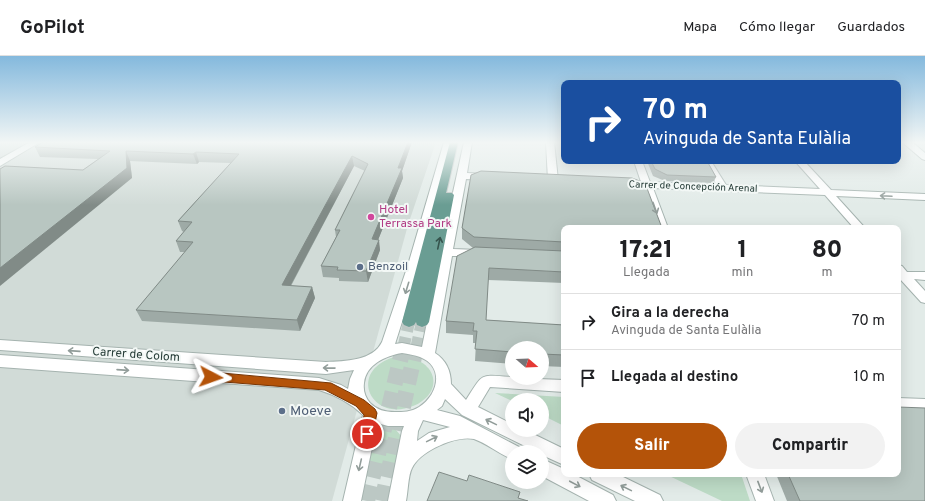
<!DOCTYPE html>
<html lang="es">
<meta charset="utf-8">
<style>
:root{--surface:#fff;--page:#f2f2f2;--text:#202124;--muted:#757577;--line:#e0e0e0;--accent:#b45309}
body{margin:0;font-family:Overpass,sans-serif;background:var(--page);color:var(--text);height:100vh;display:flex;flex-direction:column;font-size:15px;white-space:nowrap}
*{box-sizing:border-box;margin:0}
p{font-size:13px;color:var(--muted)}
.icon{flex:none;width:22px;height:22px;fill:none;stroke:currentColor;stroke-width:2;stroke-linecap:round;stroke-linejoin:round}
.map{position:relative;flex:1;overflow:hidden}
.drawer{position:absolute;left:561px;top:169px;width:340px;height:252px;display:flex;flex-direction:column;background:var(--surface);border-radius:8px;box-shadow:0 4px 16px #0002}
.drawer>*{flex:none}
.hud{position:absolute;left:561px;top:24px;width:340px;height:84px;border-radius:8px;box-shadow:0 4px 16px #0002;background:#1a4fa0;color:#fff;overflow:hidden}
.needle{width:26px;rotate:109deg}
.controls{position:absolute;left:505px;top:285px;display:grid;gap:8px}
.controls a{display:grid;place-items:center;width:44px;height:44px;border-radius:50%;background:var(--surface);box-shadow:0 4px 16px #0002;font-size:20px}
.pin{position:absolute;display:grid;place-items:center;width:34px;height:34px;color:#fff;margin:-17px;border:2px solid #fff;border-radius:50%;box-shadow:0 1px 4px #0007}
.me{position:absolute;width:44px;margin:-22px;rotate:94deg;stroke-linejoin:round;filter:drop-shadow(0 0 3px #0008)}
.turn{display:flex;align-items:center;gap:14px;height:84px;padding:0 16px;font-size:18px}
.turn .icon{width:52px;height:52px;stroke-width:2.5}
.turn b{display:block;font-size:28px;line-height:34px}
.eta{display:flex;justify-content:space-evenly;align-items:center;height:68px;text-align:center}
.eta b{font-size:24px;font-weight:800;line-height:28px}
.button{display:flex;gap:8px;margin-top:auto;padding:8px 16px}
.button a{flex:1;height:46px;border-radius:24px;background:var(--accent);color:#fff;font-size:16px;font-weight:800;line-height:46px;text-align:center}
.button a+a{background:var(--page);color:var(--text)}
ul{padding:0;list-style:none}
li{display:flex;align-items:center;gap:12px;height:56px;padding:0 16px;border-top:1px solid var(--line)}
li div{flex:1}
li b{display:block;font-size:15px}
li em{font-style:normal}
header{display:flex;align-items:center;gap:24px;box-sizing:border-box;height:56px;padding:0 20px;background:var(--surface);border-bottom:1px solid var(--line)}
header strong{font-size:19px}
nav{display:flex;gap:22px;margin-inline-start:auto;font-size:14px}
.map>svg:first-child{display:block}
.built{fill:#d1dbd7}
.green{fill:#bddbc6}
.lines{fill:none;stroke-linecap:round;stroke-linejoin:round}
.major-tunnel-far1{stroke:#bcc8c4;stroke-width:12;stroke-dasharray:12 6;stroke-linecap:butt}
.major-tunnel{stroke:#bcc8c4;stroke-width:16;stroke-dasharray:16 8;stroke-linecap:butt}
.minor-casing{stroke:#a5b3af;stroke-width:2}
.major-casing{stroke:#c2c8c7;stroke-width:2}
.minor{fill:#fff;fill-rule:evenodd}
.major{fill:#6a9d93;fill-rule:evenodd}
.wall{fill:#9eaaa6}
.shaded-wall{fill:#818b87}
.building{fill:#b8c6c1;stroke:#818b87}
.oneway{stroke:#929d9a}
.oneway2{stroke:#36544d}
.route{fill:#b45309;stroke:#753606}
.hotel-dot{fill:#d1479c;stroke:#f3f8f6;stroke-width:1.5}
.service-dot{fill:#5c6f8a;stroke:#f3f8f6;stroke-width:1.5}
.labels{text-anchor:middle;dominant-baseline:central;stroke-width:4;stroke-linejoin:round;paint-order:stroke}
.far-street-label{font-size:10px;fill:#243b36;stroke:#f3f8f6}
.hotel-label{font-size:12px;fill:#b23c85;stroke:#f3f8f6;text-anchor:start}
.service-label{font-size:12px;fill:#4e5e75;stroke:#f3f8f6;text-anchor:start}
.street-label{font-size:12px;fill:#243b36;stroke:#f3f8f6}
.near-service-label{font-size:14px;fill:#4e5e75;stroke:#f3f8f6;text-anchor:start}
</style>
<header>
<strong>GoPilot</strong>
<nav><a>Mapa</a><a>Cómo llegar</a><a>Guardados</a></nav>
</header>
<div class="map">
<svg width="925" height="445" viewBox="0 0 925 445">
<rect width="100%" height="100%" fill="#e2ebe8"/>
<path class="built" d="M0,86H436L408,169L332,445H0Z"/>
<g class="green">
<path d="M394,301C434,297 449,335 413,350C372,367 346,316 394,301Z"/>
<path d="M495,337L564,341V370L542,359V344H512V345Z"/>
<path d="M390,372L396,374L402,381L397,414L366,412C370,397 370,373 390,372Z"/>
<path d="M665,418H741L750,445H722Z"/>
</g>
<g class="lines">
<g class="major-tunnel-far1">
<path d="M403,293L409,266"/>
<path d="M416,293L422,266"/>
</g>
<g class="major-tunnel">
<path d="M367,445L403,292"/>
<path d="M382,445L416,292"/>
</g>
<g class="minor-casing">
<g id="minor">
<path d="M30,86H40L0,110V103Z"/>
<path d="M444,86H452L420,209L395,288L402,287L422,291L441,197L440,196L464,86H472L467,117L486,118L491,121L486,124L466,123L453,193L479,194L483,195L485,197L483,199L479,200H452L435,297C446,304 451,315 451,328L466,344C484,316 479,319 512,321V322L564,324V336L490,331L478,351L512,368V374H525L564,393V409L542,399V396H537L462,359L445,343L442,350L437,354L460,360L519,391L521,396H512V403C499,398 486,387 474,383C456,379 420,395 412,412C408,419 408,436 406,445H388L402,375L404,370H388L377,367L361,445H343L363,359C351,347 335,339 319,334L0,311V299L319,322L341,329L348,333L350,323L354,314L326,318L0,294V284L326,306C345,305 373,305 382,286L408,209ZM402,297C408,298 415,299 420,301C445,311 438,339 419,351C411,356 403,356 395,356C385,356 377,354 370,347C365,341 363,335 364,327C366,308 386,300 402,297ZM423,364L450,371L429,377L417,385L418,375Z"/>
<path d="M546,86H554L558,124L553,127L548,124Z"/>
<path d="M902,86H912L925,97V104L922,103Z"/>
<path d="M634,105H642L650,126L717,129L703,105H711L726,129L820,133L795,105H804L831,134L925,138V144L836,140L865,172H854L825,139L653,132L668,172H658L643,131H631L626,128L631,125L641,126Z"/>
<path d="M898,209L902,210L907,216H925V224L914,223L925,235V247L921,246L900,223H898Z"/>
<path d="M898,342L925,343V357L898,354Z"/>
<path d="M542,403L564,413V418H573L613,439L616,445H589L542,420Z"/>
<path d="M589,418H617L660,439L663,445H635L592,424Z"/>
<path d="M746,418H764L774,445H756Z"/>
</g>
</g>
<g class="major-casing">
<path id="major" d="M450,86H458L446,137H452L454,139L429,266L427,269L422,271L417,269L416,266L414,269L409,271L404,269L402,266Z"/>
</g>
<use href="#minor" class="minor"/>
<use href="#major" class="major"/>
</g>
<g class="wall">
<path d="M412,86L402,115L403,122L378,184L380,194L368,226L339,225V222L323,221L321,210L336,181L335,174L365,115L354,110L291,230L312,231L315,242L300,275L142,265L136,254L185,196H180L176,185L184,176L182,175L178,165L231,107L199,106L197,108L130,105L132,122L83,114L98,103L40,101L35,91Z"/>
<path d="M647,105H707L716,121L713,127L665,125L653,120Z"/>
<path d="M462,172H564V227L488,224L486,264L564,269V311L542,310V292H512V308L475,305L476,287H473V279L446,277V265L473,192L462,183Z"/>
<path d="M776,418H898L925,445H787Z"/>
</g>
<g class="shaded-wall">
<path d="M408,86H412L402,115L403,122L374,194L372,183Z"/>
<path d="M126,95L130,105L132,122L0,230V212Z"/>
<path d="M196,96L199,106L197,108L193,98Z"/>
<path d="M352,100L354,110L285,240L282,229Z"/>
<path d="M379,184L380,194L368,226L366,215Z"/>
<path d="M312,231L315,242L300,275L297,264Z"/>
</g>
<g class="building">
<path d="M43,86H408L398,112H402L372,183L379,184L366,215L337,214L338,211L321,210L340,174H335L368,108L352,100L282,229L312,231L297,264L136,254L193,186L176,185L192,166L178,165L239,98L196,96L193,98L126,95L127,112L0,212V113L5,110L83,114L110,95L35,91Z"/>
<path d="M651,105H707L716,121L667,119L655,113Z"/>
<path d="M481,115L632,122L645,127L662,172H564V186L474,181L462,172L471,119Z"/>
<path d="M475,191L564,195V216L489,212L486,264L564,269V299L542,298V292H512V296L475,293L477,275H473L474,267L446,265L457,200Z"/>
<path d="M898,351L925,352V445H800L788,418H898Z"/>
<path d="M439,416L467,425L469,419L520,436L518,442L528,445H427Z"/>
</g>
<defs><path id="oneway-shaft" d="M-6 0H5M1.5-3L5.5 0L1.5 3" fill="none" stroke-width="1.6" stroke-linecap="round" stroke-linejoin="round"/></defs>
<g class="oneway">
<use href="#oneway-shaft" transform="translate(886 140) rotate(-177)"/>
<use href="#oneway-shaft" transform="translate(655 152) rotate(70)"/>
<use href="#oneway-shaft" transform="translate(407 232) rotate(107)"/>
<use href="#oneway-shaft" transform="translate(74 295) rotate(-176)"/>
<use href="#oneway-shaft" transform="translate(329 312) rotate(-179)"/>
<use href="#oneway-shaft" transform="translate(123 314) rotate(4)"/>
<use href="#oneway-shaft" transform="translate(491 366) rotate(-154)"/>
<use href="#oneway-shaft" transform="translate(432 383) rotate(-26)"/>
<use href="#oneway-shaft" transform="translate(360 409) rotate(103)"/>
<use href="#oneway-shaft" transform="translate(575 428) rotate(28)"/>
<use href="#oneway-shaft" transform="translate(760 431) rotate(69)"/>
<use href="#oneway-shaft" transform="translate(626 432) rotate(-154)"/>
</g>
<use class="oneway2" href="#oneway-shaft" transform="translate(439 187) rotate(-78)"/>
<linearGradient id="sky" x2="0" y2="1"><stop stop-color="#84b9dd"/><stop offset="0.58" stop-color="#f2f6f5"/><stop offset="1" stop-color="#f2f6f5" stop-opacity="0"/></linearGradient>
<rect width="925" height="149" fill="url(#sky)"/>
<path class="route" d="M211,316L331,327L364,344L375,353L377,357L372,382L367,384L363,382L361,378L364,359L356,350L325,334L211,325L207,324L206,321L207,317Z"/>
<circle class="hotel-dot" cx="371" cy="161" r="4"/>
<g class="service-dot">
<circle cx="360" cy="211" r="4"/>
<circle cx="282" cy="355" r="4"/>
</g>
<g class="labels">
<g class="far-street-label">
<text transform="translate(693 131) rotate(2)">Carrer de Concepción Arenal</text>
</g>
<g class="hotel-label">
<text x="379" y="154">Hotel<tspan x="379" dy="14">Terrassa Park</tspan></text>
</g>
<g class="service-label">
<text x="368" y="211">Benzoil</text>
</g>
<g class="street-label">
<text transform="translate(136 299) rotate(4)">Carrer de Colom</text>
</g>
<g class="near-service-label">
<text x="290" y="355">Moeve</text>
</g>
</g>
</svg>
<div class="controls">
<a><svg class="needle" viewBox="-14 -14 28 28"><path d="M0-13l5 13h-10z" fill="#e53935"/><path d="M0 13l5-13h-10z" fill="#757577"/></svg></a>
<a><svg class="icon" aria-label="sound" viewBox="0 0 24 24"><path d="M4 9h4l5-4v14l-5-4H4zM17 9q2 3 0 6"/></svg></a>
<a><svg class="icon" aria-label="layers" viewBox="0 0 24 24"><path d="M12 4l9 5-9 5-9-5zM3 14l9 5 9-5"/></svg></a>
</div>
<div class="pin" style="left:367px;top:378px;background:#d93025"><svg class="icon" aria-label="arrive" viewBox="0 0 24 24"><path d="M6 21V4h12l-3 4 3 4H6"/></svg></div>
<svg class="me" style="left:211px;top:321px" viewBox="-20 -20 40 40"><path d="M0-17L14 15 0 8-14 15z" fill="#b45309" stroke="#fff" stroke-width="4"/></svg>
<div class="hud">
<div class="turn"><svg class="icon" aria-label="right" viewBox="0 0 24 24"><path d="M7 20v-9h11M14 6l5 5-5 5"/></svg><div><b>70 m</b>Avinguda de Santa Eulàlia</div></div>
</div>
<section class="drawer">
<div class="eta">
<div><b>17:21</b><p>Llegada</p></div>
<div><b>1</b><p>min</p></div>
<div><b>80</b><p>m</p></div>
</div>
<ul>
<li><svg class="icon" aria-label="right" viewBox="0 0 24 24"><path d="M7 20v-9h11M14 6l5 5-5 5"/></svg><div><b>Gira a la derecha</b><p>Avinguda de Santa Eulàlia</p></div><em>70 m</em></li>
<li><svg class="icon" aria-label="arrive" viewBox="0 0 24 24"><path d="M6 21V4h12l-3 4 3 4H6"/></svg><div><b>Llegada al destino</b></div><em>10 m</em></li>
</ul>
<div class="button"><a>Salir</a><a>Compartir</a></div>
</section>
</div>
